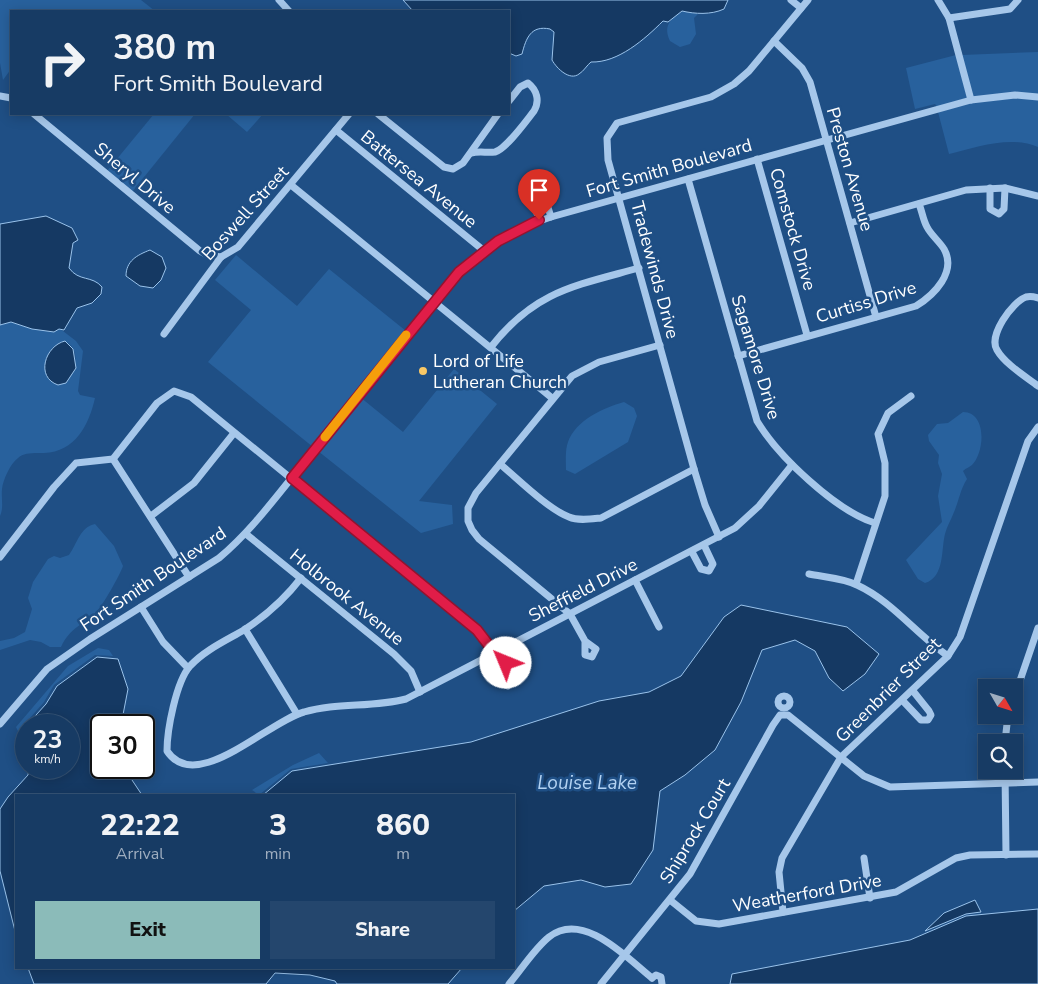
<!DOCTYPE html>
<style>
:root{--surface:#173b64;--page:#24466d;--text:#f1f3f6;--muted:#9eadbf;--line:#365578;--accent:#8bbbb9}
body{margin:0;font-family:"Nunito Sans",sans-serif;background:var(--page);color:var(--text);height:100vh;display:flex;flex-direction:column;font-size:19px;white-space:nowrap}
*{box-sizing:border-box;margin:0}
p{font-size:16px;color:var(--muted)}
.icon{flex:none;width:28px;height:28px;fill:none;stroke:currentColor;stroke-width:2;stroke-linecap:round;stroke-linejoin:round}
.map{position:relative;flex:1;overflow:hidden}
.panel{position:absolute;left:15px;top:794px;width:500px;height:175px;display:flex;flex-direction:column;background:var(--surface);border-radius:0px;box-shadow:0 2px 12px #0003,0 0 0 1px var(--line)}
.panel>*{flex:none}
.banner{position:absolute;left:10px;top:10px;width:500px;height:105px;border-radius:0px;box-shadow:0 2px 12px #0003,0 0 0 1px var(--line);background:#173b64;color:var(--text);overflow:hidden}
.needle{width:32px;rotate:129deg}
.tools{position:absolute;left:978px;top:679px;display:grid;gap:10px}
.tools a{display:grid;place-items:center;width:45px;height:45px;border-radius:0px;background:var(--surface);box-shadow:0 2px 12px #0003,0 0 0 1px var(--line);font-size:25px}
.speed{position:absolute;left:15px;top:714px;display:flex;gap:10px;font-size:25px;font-weight:700;text-align:center}
.speed>*{display:grid;place-content:center;width:65px;height:65px;border-radius:50%;background:var(--surface);box-shadow:0 2px 12px #0003,0 0 0 1px var(--line);line-height:1}
.speed small{font-size:12px;font-weight:400}
.speed .limit{border:2px solid #111;border-radius:8px;background:#fff;color:#111}
.pin{position:absolute;display:grid;place-items:center;width:42px;height:42px;color:#fff;margin:-51px -21px;border-radius:50% 50% 50% 0;rotate:-45deg;box-shadow:0 0 5px #0007}
.pin .icon{rotate:45deg}
.me{position:absolute;width:55px;margin:-28px;rotate:315deg;stroke-linejoin:round;filter:drop-shadow(0 0 4px #0008)}
.turn{display:flex;align-items:center;gap:18px;height:105px;padding:0 20px;font-size:22px}
.turn .icon{width:65px;height:65px;stroke-width:2.5}
.turn b{display:block;font-size:35px;line-height:42px}
.eta{display:flex;justify-content:space-evenly;align-items:center;height:85px;text-align:center}
.eta b{font-size:30px;font-weight:800;line-height:35px}
.button{display:flex;gap:10px;margin-top:auto;padding:10px 20px}
.button a{flex:1;height:58px;border-radius:0px;background:var(--accent);color:#111;font-size:20px;font-weight:800;line-height:58px;text-align:center}
.button a+a{background:var(--page);color:var(--text)}
.map>svg:first-child{display:block}
.green{fill:#28619d;fill-rule:evenodd}
.water{fill:#153963;stroke:#9ac3eb}
.lines{fill:none;stroke-linecap:round;stroke-linejoin:round}
.minor{stroke:#a6c7ea;stroke-width:7}
.route-casing{stroke:#92132f;stroke-width:12}
.route{stroke:#e11d48;stroke-width:9}
.slow{stroke:#f59e0b;stroke-width:9}
.poi-dot{fill:#f8c866;stroke:#1f4f85;stroke-width:2}
.labels{text-anchor:middle;dominant-baseline:central;stroke-width:5;stroke-linejoin:round;paint-order:stroke}
.street-label{font-size:18px;fill:#fff;stroke:#1f4f85}
.poi-label{font-size:18px;fill:#fff;stroke:#1f4f85;text-anchor:start}
.water-label{font-size:19px;font-style:italic;fill:#b2d1f1;stroke:#1f4f85}
</style>
<div class="map">
<svg width="1038" height="984" viewBox="0 0 1038 984">
<rect width="100%" height="100%" fill="#1f4f85"/>
<g class="green">
<path d="M0,0H141L155,11H11V69L3,80L0,63Z"/>
<path d="M682,11L698,14L694,18L696,34L690,44L680,47L670,41C663,26 670,19 682,11Z"/>
<path d="M1038,52V94L973,97L962,55Z"/>
<path d="M956,55L967,98L937,107L935,104L915,109L906,68Z"/>
<path d="M1016,98L1038,100V147C1011,135 976,147 949,154L938,112L971,103Z"/>
<path d="M154,114H195L132,192L107,171Z"/>
<path d="M226,114H263L247,132Z"/>
<path d="M236,255L297,306L329,269L406,331L313,447L208,362L251,310L215,280Z"/>
<path d="M11,322L32,329L52,331L59,328L76,341L83,351L78,391L80,395L95,398C89,425 75,452 44,453C36,453 24,452 18,458C10,464 3,480 2,489C1,499 4,507 0,516V325ZM65,341C84,351 75,380 58,385C35,377 45,346 65,341Z"/>
<path d="M454,369L497,404L419,501L452,505L453,524L421,533L318,451L360,397L403,432Z"/>
<path d="M624,402L634,408L637,416L628,442L575,474L566,470C566,461 565,450 568,442C576,420 603,408 624,402Z"/>
<path d="M963,412C987,412 985,452 972,465C970,467 966,468 963,471L967,479C960,490 959,501 954,512C951,520 947,526 945,534C941,549 945,577 925,583L918,579L906,560L942,522L938,496L942,474L938,463L939,455L929,441L928,435L937,424L948,423Z"/>
<path d="M95,524L114,546L123,566C120,575 103,605 97,611C84,625 70,627 61,647H50L41,642L30,640L0,650V641L14,638L25,632L32,609L28,598L33,582L48,559L54,556L60,558L69,555C77,544 80,527 95,524Z"/>
<path d="M98,648L109,650L113,656L95,655L54,685L44,702L23,726L25,737H21L16,727L68,666Z"/>
<path d="M319,753L328,763L291,769L259,795L252,790L293,765Z"/>
</g>
<g class="water">
<path d="M403,0H728L724,9C711,15 695,14 682,11L668,22L663,21C645,39 618,63 591,62C587,65 584,71 579,74C570,81 557,69 552,60L554,32L550,29C531,25 526,38 522,54L516,56L509,53V11H413Z"/>
<path d="M46,216L72,228L78,240L73,243L69,268C79,282 92,275 102,287L101,294L92,303L77,308L64,330L59,329L54,332L32,329L11,322L0,325V224Z"/>
<path d="M150,250L162,257L166,268L161,280L153,288L140,286L126,276C126,261 137,255 150,250Z"/>
<path d="M65,341L73,349L76,368L66,383L58,385C35,377 45,346 65,341Z"/>
<path d="M741,605L847,627L879,654L865,674L843,691L829,678L815,651L795,640L762,650L741,702L715,750L685,775L660,791L653,850L631,884L605,887L581,880L544,886L514,911V795H263L292,771L471,742L599,701L649,692L681,676L724,617Z"/>
<path d="M97,657L118,659L128,689L121,725H101V768H124L142,795H16V935L0,871V809L8,797L28,775L29,768H69V725H27L46,704L57,686Z"/>
<path d="M975,900L981,912L966,914L925,931L944,913Z"/>
<path d="M1038,909V984H730L732,974L910,940L966,916Z"/>
<path d="M28,968H462L448,984H337L335,981L310,975L275,973L266,984H34Z"/>
</g>
<g class="lines">
<g class="minor">
<path d="M279,0L289,11"/>
<path d="M791,0L801,8"/>
<path d="M938,0L949,18L971,100"/>
<path d="M949,18L1010,9L1018,0"/>
<path d="M774,41L802,68L810,82L876,317"/>
<path d="M0,96L11,98"/>
<path d="M34,114L200,251L207,255L221,257"/>
<path d="M378,114L444,167L453,169L463,163L498,114"/>
<path d="M336,130L483,250"/>
<path d="M471,153C479,151 487,153 495,152C506,149 526,121 534,111C540,101 537,90 528,83L520,87L509,101"/>
<path d="M757,159L807,335"/>
<path d="M688,179L757,421C778,456 836,511 875,523"/>
<path d="M291,185L552,398"/>
<path d="M990,188V209L999,214L1004,209L1005,188"/>
<path d="M539,220L531,193L535,189L544,195L551,217"/>
<path d="M850,223L966,190L1005,188L1038,196"/>
<path d="M1038,298C1035,297 1030,296 1026,297C1012,302 988,336 997,350C1005,364 1025,376 1038,386"/>
<path d="M164,334L221,257L238,247L349,114"/>
<path d="M491,347C535,291 574,286 639,268"/>
<path d="M738,356L916,306C934,295 957,272 944,249C939,241 931,235 927,227C923,220 922,211 919,204"/>
<path d="M113,459L189,577"/>
<path d="M500,464C518,479 548,509 569,517C578,521 591,519 601,518L694,469"/>
<path d="M151,516L194,483L234,433"/>
<path d="M246,534L394,654L411,671L420,692"/>
<path d="M719,537L705,505L694,469L608,160L607,138L617,123L711,97L734,84L749,71L808,0"/>
<path d="M692,552L701,569L709,571L713,564L704,545"/>
<path d="M0,557L54,487L76,463L113,459L157,403L174,391L191,397L477,630L494,652"/>
<path d="M809,574C824,577 843,578 857,585C892,601 917,635 948,656"/>
<path d="M301,578C284,600 267,615 244,630C225,641 205,650 190,666C176,682 167,730 167,751C196,795 267,722 304,712C337,702 372,708 406,699L735,528L759,506L792,465"/>
<path d="M635,580L659,627"/>
<path d="M856,584L885,496V463L878,434L888,413L911,396"/>
<path d="M141,607L163,642L188,668"/>
<path d="M245,629L297,714"/>
<path d="M585,641L596,649L592,657L585,655V641L570,614L479,539L472,530L468,521V508L476,493L572,376L599,362L660,345"/>
<path d="M487,655C492,665 496,684 508,686L512,681V676L499,650"/>
<circle cx="784" cy="702" r="6"/>
<path d="M1014,698L1038,628"/>
<path d="M903,701L921,720H928L931,715L929,711L913,691"/>
<path d="M0,724L47,669L90,639L219,558C251,531 276,497 302,465C333,426 364,388 395,349C442,290 476,241 551,217L971,100L1015,95L1038,97"/>
<path d="M1005,742L1008,715"/>
<path d="M1005,770L1006,855"/>
<path d="M864,858L870,898"/>
<path d="M670,900L696,921L719,924L896,892L956,858L970,855L1038,854"/>
<path d="M783,912L779,872L782,858L841,757L948,656L960,637L1028,441L1038,427"/>
<path d="M652,978L656,975L661,977L662,984"/>
<path d="M509,984C522,969 534,949 549,937C583,910 627,958 652,978"/>
<path d="M601,984L690,874L773,725L780,715H788L864,776L890,787L1038,782"/>
</g>
</g>
<g class="lines">
<g class="route-casing">
<path id="route" d="M506,663L499,650L494,652L477,630L292,478L459,272L498,241L539,220"/>
</g>
<use href="#route" class="route"/>
<path class="slow" d="M325,437L406,335"/>
</g>
<circle class="poi-dot" cx="423" cy="371" r="5"/>
<g class="labels">
<g class="street-label">
<text transform="translate(669 168) rotate(-16)">Fort Smith Boulevard</text>
<text transform="translate(850 169) rotate(74)">Preston Avenue</text>
<text transform="translate(135 178) rotate(40)">Sheryl Drive</text>
<text transform="translate(419 179) rotate(39)">Battersea Avenue</text>
<text transform="translate(245 213) rotate(-48)">Boswell Street</text>
<text transform="translate(793 229) rotate(74)">Comstock Drive</text>
<text transform="translate(655 270) rotate(75)">Tradewinds Drive</text>
<text transform="translate(866 302) rotate(-17)">Curtiss Drive</text>
<text transform="translate(756 357) rotate(73)">Sagamore Drive</text>
<text transform="translate(153 579) rotate(-34)">Fort Smith Boulevard</text>
<text transform="translate(583 590) rotate(-27)">Sheffield Drive</text>
<text transform="translate(347 597) rotate(39)">Holbrook Avenue</text>
<text transform="translate(888 690) rotate(-45)">Greenbrier Street</text>
<text transform="translate(695 831) rotate(-59)">Shiprock Court</text>
<text transform="translate(807 893) rotate(-10)">Weatherford Drive</text>
</g>
<g class="poi-label">
<text x="433" y="361">Lord of Life<tspan x="433" dy="21">Lutheran Church</tspan></text>
</g>
<g class="water-label">
<text x="587" y="783">Louise Lake</text>
</g>
</g>
</svg>
<div class="tools">
<a><svg class="needle" viewBox="-14 -14 28 28"><path d="M0-13l5 13h-10z" fill="#e53935"/><path d="M0 13l5-13h-10z" fill="#9eadbf"/></svg></a>
<a><svg class="icon" aria-label="search" viewBox="0 0 24 24"><circle cx="10" cy="10" r="6"/><path d="M15 15l6 6"/></svg></a>
</div>
<div class="speed"><div>23<small>km/h</small></div><div class="limit">30</div></div>
<div class="pin" style="left:539px;top:220px;background:#d93025"><svg class="icon" aria-label="arrive" viewBox="0 0 24 24"><path d="M6 21V4h12l-3 4 3 4H6"/></svg></div>
<svg class="me" style="left:506px;top:663px" viewBox="-20 -20 40 40"><circle r="19" fill="#fff"/><path d="M0-13L10 11 0 6-10 11z" fill="#e11d48"/></svg>
<div class="banner">
<div class="turn"><svg class="icon" aria-label="right" viewBox="0 0 24 24"><path d="M7 20v-9h11M14 6l5 5-5 5"/></svg><div><b>380 m</b>Fort Smith Boulevard</div></div>
</div>
<section class="panel">
<div class="eta">
<div><b>22:22</b><p>Arrival</p></div>
<div><b>3</b><p>min</p></div>
<div><b>860</b><p>m</p></div>
</div>
<div class="button"><a>Exit</a><a>Share</a></div>
</section>
</div>
